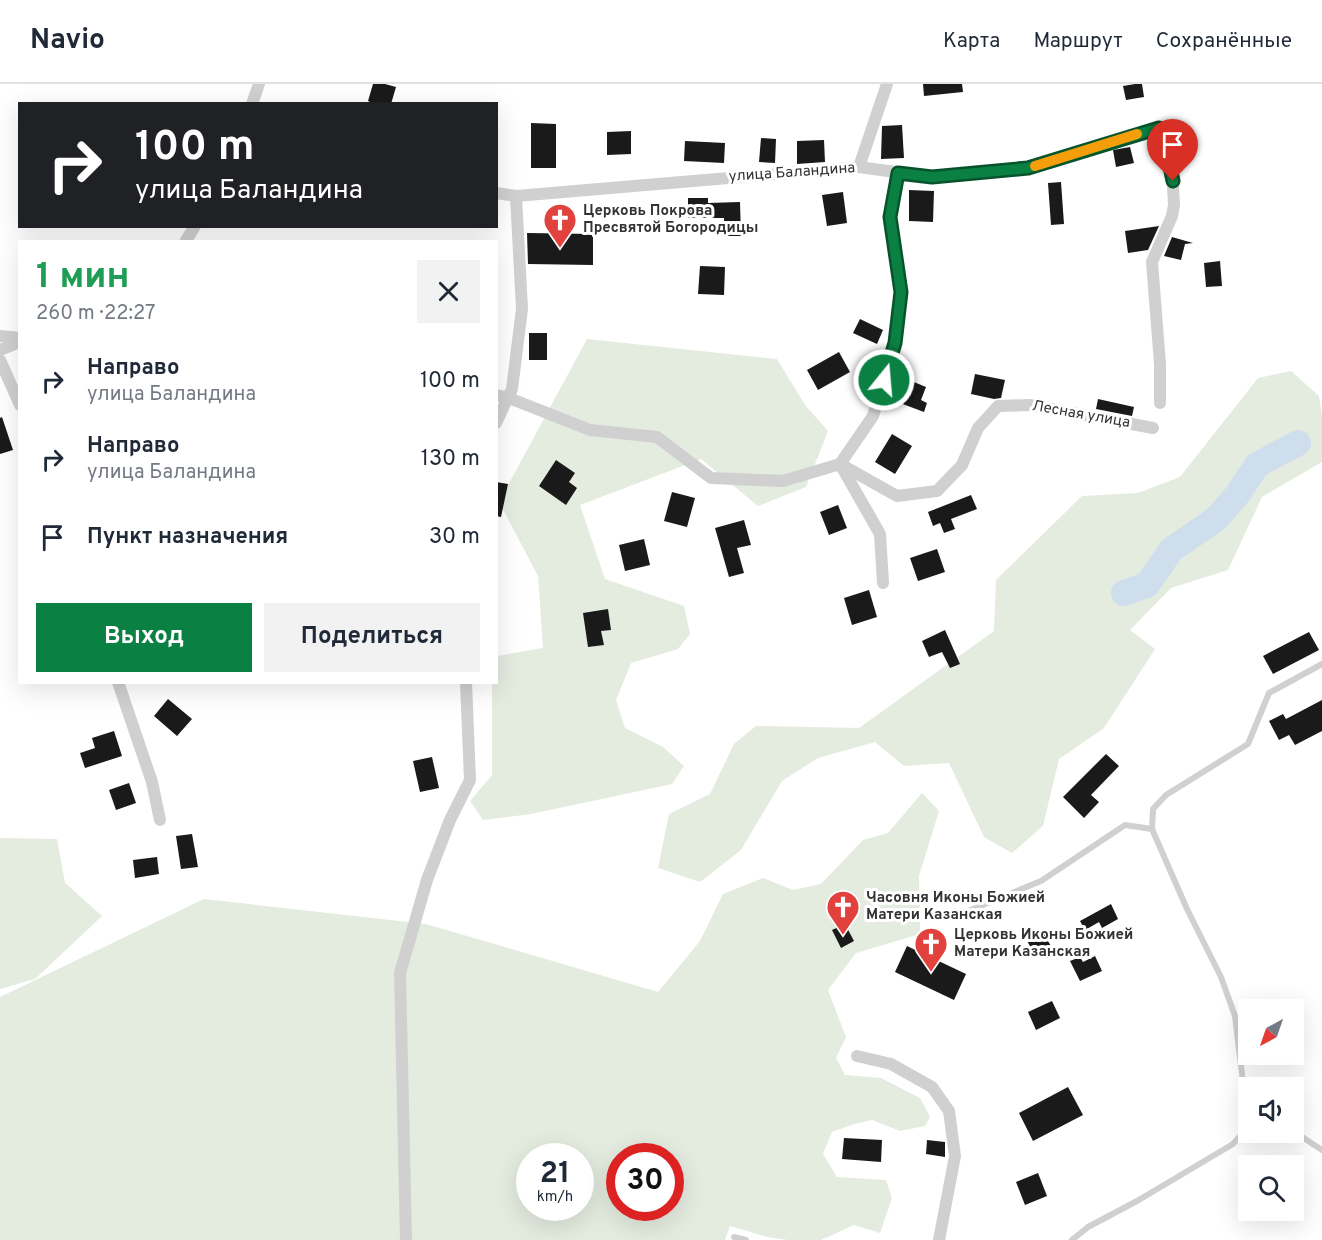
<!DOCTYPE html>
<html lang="ru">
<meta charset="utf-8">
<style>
:root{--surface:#fff;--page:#f2f2f3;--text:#1f2937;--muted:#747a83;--line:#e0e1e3;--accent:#0b8043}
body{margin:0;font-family:Overpass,sans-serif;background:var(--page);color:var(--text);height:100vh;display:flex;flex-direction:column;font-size:22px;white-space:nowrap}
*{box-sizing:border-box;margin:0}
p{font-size:20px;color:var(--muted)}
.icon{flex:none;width:33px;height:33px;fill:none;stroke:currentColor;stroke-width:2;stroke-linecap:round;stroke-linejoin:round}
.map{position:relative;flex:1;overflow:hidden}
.panel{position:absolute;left:18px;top:156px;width:480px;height:444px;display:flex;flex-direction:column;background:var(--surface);border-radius:0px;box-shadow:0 6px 24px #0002}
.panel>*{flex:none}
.banner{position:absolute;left:18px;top:18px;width:480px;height:126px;border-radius:0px;box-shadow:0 6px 24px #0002;background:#202124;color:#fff;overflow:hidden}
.needle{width:39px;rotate:220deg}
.controls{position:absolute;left:1238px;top:915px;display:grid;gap:12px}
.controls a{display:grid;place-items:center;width:66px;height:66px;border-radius:0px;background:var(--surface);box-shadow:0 6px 24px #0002;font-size:30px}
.speed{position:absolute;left:516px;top:1059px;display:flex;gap:12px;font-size:30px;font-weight:700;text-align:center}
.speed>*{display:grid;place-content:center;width:78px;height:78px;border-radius:50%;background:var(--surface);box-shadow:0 6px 24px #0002;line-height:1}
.speed small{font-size:15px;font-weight:400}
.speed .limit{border:9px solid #d22;background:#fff;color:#111}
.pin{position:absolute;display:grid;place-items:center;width:51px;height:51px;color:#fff;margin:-62px -26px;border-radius:50% 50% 50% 0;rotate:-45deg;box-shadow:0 0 6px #0007}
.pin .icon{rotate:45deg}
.me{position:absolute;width:66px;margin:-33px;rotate:17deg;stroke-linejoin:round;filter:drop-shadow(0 0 4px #0008)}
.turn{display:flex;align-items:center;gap:21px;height:126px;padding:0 18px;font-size:27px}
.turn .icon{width:78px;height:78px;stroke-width:2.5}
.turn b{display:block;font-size:42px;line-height:51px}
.round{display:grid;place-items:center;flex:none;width:63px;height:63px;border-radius:0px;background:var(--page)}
.head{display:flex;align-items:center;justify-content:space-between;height:102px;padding:0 18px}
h1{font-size:36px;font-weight:700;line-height:45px;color:#1e9e55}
.primary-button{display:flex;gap:12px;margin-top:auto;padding:12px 18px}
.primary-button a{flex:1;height:69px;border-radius:0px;background:var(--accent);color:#fff;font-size:24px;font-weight:700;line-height:69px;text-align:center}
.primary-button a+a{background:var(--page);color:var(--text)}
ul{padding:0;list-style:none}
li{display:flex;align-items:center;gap:18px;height:78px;padding:0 18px}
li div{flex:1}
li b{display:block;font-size:22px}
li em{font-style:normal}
header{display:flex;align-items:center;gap:36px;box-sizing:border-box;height:84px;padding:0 30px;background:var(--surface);border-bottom:2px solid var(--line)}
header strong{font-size:28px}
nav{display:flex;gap:33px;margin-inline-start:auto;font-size:21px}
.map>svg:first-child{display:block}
.green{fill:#e4ebdf;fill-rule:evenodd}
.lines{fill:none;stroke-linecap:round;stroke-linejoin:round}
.river{stroke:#cfdeed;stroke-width:26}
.building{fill:#1a1a1a}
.service{stroke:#d0d0d0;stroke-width:6}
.minor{stroke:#d0d0d0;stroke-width:12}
.route-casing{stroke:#07532c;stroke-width:15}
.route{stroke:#0b8043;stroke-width:10}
.slow{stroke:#f59e0b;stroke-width:10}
.labels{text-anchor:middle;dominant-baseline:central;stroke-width:6;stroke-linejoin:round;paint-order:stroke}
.street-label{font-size:15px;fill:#333;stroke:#fff}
.poi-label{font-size:15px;font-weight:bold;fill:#333;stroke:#fff;text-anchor:start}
</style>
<header>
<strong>Navio</strong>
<nav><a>Карта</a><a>Маршрут</a><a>Сохранённые</a></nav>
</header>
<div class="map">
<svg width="1322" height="1156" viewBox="0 0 1322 1156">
<rect width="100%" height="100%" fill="#fff"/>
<g class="green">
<path d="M587,255L777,275L805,321L828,347L806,403L758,422L701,375L580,421L605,495L684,522L690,550L678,565L631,579L616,616L625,644L663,663L684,682L672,700L531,730L483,736L470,717L492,691V599L496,598L497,572L543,564L538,492L499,418Z"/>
<path d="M1291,287L1319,312L1322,332V378L1262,413L1228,486L1171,504L1130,546L1155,565L1104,644L1059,675L1043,742L1012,769L984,753L949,679L904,682L875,658L818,674L782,697L741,766L700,798L658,784L669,730L710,710L734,660L756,642L859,644L994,547L996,496L1082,412L1138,409L1180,393L1258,294Z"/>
<path d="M922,709L939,727L919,792L920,850L856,869L828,906L846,953L836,974L845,991L881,994L920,1014L930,1033L925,1042L900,1047L872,1036L854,1040L832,1048L823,1070L837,1093L886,1096L892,1114L880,1149L854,1141L821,1156H788L767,1153L730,1142L725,1156H0V913L204,815L426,840L658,908L700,857L723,810L763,794L793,806L821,800L863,756L888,749ZM530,1072H580V1124H530ZM620,1072H670V1124H620Z"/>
<path d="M0,754L57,755L65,799L102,832L35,895L0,905Z"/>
</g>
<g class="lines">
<path class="river" d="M1124,509L1147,501L1171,466L1216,435L1237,411L1257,381L1298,359"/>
</g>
<g class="building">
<path d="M373,0H385L396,3L391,20H374L368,17Z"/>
<path d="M923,0H962L963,8L924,12Z"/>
<path d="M1135,0H1142L1144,13L1126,16L1123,2Z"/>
<path d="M531,39L556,40V84H531Z"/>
<path d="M902,41L904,74L881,75L882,42Z"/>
<path d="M631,47V70L607,71V48Z"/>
<path d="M761,54L776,55L775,79L759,78Z"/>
<path d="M824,56L825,78L797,80V57Z"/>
<path d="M685,57L725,59L724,79L684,77Z"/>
<path d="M1130,63L1134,79L1116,83L1113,66Z"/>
<path d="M1061,98L1064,140L1051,141L1048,99Z"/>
<path d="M909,106L934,107L933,138L909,137Z"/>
<path d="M843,108L847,139L827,142L822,111Z"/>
<path d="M688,114H708V119L740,118L741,152H724V134H688Z"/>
<path d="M1159,142L1148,166L1128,169L1125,147Z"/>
<path d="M527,149L593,150V181L528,180Z"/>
<path d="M1172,153L1193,159L1185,160L1181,176L1164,172Z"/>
<path d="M1220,177L1222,202L1206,203L1204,179Z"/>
<path d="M700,182L725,183L724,211L698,210Z"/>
<path d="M860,235L883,246L877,260L853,249Z"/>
<rect x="529" y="249" width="18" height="27"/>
<path d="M839,268L850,288L818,306L807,286Z"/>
<path d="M975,290L1005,296L1001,314L994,315L971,310Z"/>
<path d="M909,296L926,303L921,316L927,319L924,328L900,319Z"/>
<path d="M1098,315L1134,323L1132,332L1096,325Z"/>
<path d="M2,333L13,366L0,370V334Z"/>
<path d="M892,350L912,362L895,390L875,378Z"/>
<path d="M556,376L575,389L569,398L577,404L566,421L539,402Z"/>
<path d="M496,398L508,400L501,433L496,432Z"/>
<path d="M672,408L695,414L687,443L664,437Z"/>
<path d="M971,411L977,425L951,435L955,445L944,449L940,439L933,442L928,428Z"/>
<path d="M838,421L847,444L829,451L820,428Z"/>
<path d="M744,436L751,461L737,464L744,489L729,493L715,444Z"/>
<path d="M644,455L650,481L625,487L619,461Z"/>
<path d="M937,465L945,488L918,497L910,474Z"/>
<path d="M869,506L877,533L852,541L844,514Z"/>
<path d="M608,525L611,546L601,547L604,561L588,563L583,529Z"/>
<path d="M945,546L960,580L950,584L942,568L929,573L922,557Z"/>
<path d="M1309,548L1319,566L1273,590L1263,572Z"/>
<path d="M168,615L192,635L177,652L154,632Z"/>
<path d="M1322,616V647L1295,661L1289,651L1279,656L1269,637L1283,630L1286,635Z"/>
<path d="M114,647L122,672L85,684L80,669L95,664L92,654Z"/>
<path d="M1106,670L1119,682L1091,711L1099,718L1084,734L1063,713Z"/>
<path d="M432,673L439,704L420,708L413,677Z"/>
<path d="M129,699L136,719L116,726L109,706Z"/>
<path d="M192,750L198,783L181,785L176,752Z"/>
<path d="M157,773L159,790L135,794L133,776Z"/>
<path d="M1111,820L1118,835L1102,844L1099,838L1085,846L1080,837Z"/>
<path d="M845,840L854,857L841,864L832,846Z"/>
<path d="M1042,846L1052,864L1036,873L1026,855Z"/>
<path d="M907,862L966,890L954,916L895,888Z"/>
<path d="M1095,872L1102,887L1080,897L1070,877L1080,873L1083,878Z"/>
<path d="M1052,917L1060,934L1036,946L1028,928Z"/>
<path d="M1068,1003L1083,1031L1033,1057L1019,1029Z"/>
<path d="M844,1054L882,1056L881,1078L842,1075Z"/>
<path d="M927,1056L945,1058V1073L926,1070Z"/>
<path d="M1038,1089L1047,1112L1025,1121L1016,1098Z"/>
</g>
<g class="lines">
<g class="service">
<path d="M1152,745L1153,725L1166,711L1248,660L1269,609L1322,580"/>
<path d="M961,830L1041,797L1125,741L1152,745L1187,825L1221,893L1235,932L1247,1031L1244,1048L1233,1060L1137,1117L1088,1143L1072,1156"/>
<path d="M1293,1047L1322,1066"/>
<path d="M734,1153L746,1156"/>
</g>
<g class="minor">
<path d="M252,20L259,0"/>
<path d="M859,83L887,0"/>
<path d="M496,109L516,112L859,83L932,93L1027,84L1159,44L1172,85L1174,121L1172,132L1152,178L1160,280V319"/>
<path d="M185,158L195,142"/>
<path d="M0,252L20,254"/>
<path d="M0,266L20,258"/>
<path d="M0,276L20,321"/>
<path d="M496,311L509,314L590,346L657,353L711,394L783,397L840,380L897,412L937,407L962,381L978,344L998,322L1030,321L1153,344"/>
<path d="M496,339L512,305L522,225L516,112"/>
<path d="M883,499L880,450L840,380L873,332L895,259L901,208L890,133L898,89"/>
<path d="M118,598L152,698L160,736"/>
<path d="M857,972L891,980L932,1003L949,1027L955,1072L939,1156"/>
<path d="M406,1156L400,889L427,796L450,736L470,696L466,598"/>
</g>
</g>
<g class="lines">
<g class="route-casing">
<path id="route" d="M884,296L895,259L901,208L890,133L898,89L932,93L1028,84L1159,44L1166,63L1173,97"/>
</g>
<use href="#route" class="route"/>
<path class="slow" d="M1035,82L1137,50"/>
</g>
<defs>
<g id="church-pin" transform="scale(1.725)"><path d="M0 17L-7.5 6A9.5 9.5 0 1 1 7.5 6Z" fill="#e1423d" stroke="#fff"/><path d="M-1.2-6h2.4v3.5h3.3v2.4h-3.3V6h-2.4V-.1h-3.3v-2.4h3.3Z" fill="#fff"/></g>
</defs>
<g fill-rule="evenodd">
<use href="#church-pin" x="560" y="136"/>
<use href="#church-pin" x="843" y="823"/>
<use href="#church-pin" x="931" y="860"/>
</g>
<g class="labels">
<g class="street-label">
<text transform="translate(792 89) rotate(-4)">улица Баландина</text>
<text transform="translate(1081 331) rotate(10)">Лесная улица</text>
</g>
<g class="poi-label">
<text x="583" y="127">Церковь Покрова<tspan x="583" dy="17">Пресвятой Богородицы</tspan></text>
<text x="866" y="814">Часовня Иконы Божией<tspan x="866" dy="17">Матери Казанская</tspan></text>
<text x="954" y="851">Церковь Иконы Божией<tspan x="954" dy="17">Матери Казанская</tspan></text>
</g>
</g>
</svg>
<div class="controls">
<a><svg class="needle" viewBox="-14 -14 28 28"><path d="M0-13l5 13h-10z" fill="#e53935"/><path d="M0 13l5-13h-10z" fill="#747a83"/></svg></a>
<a><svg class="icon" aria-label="sound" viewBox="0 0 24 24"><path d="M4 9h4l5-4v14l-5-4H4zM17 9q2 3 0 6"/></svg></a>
<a><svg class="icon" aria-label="search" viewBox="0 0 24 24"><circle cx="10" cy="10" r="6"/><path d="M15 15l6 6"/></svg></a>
</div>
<div class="speed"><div>21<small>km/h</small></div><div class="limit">30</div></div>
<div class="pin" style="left:1173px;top:97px;background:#d93025"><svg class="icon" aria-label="arrive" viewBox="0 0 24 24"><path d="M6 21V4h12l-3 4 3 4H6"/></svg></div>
<svg class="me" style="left:884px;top:296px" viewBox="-20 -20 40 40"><circle r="17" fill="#0b8043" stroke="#fff" stroke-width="3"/><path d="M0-11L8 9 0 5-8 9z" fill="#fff"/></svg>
<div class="banner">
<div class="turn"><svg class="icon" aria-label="right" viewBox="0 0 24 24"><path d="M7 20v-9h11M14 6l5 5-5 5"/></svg><div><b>100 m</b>улица Баландина</div></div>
</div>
<section class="panel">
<div class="head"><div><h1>1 мин</h1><p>260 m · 22:27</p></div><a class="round"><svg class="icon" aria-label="close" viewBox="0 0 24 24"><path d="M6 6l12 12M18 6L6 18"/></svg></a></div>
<ul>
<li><svg class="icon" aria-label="right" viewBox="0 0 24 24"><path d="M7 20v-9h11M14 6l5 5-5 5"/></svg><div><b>Направо</b><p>улица Баландина</p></div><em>100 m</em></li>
<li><svg class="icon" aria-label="right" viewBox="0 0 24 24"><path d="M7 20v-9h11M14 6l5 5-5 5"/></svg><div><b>Направо</b><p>улица Баландина</p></div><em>130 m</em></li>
<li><svg class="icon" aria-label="arrive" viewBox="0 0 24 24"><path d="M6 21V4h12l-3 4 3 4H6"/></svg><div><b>Пункт назначения</b></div><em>30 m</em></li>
</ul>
<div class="primary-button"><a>Выход</a><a>Поделиться</a></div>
</section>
</div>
